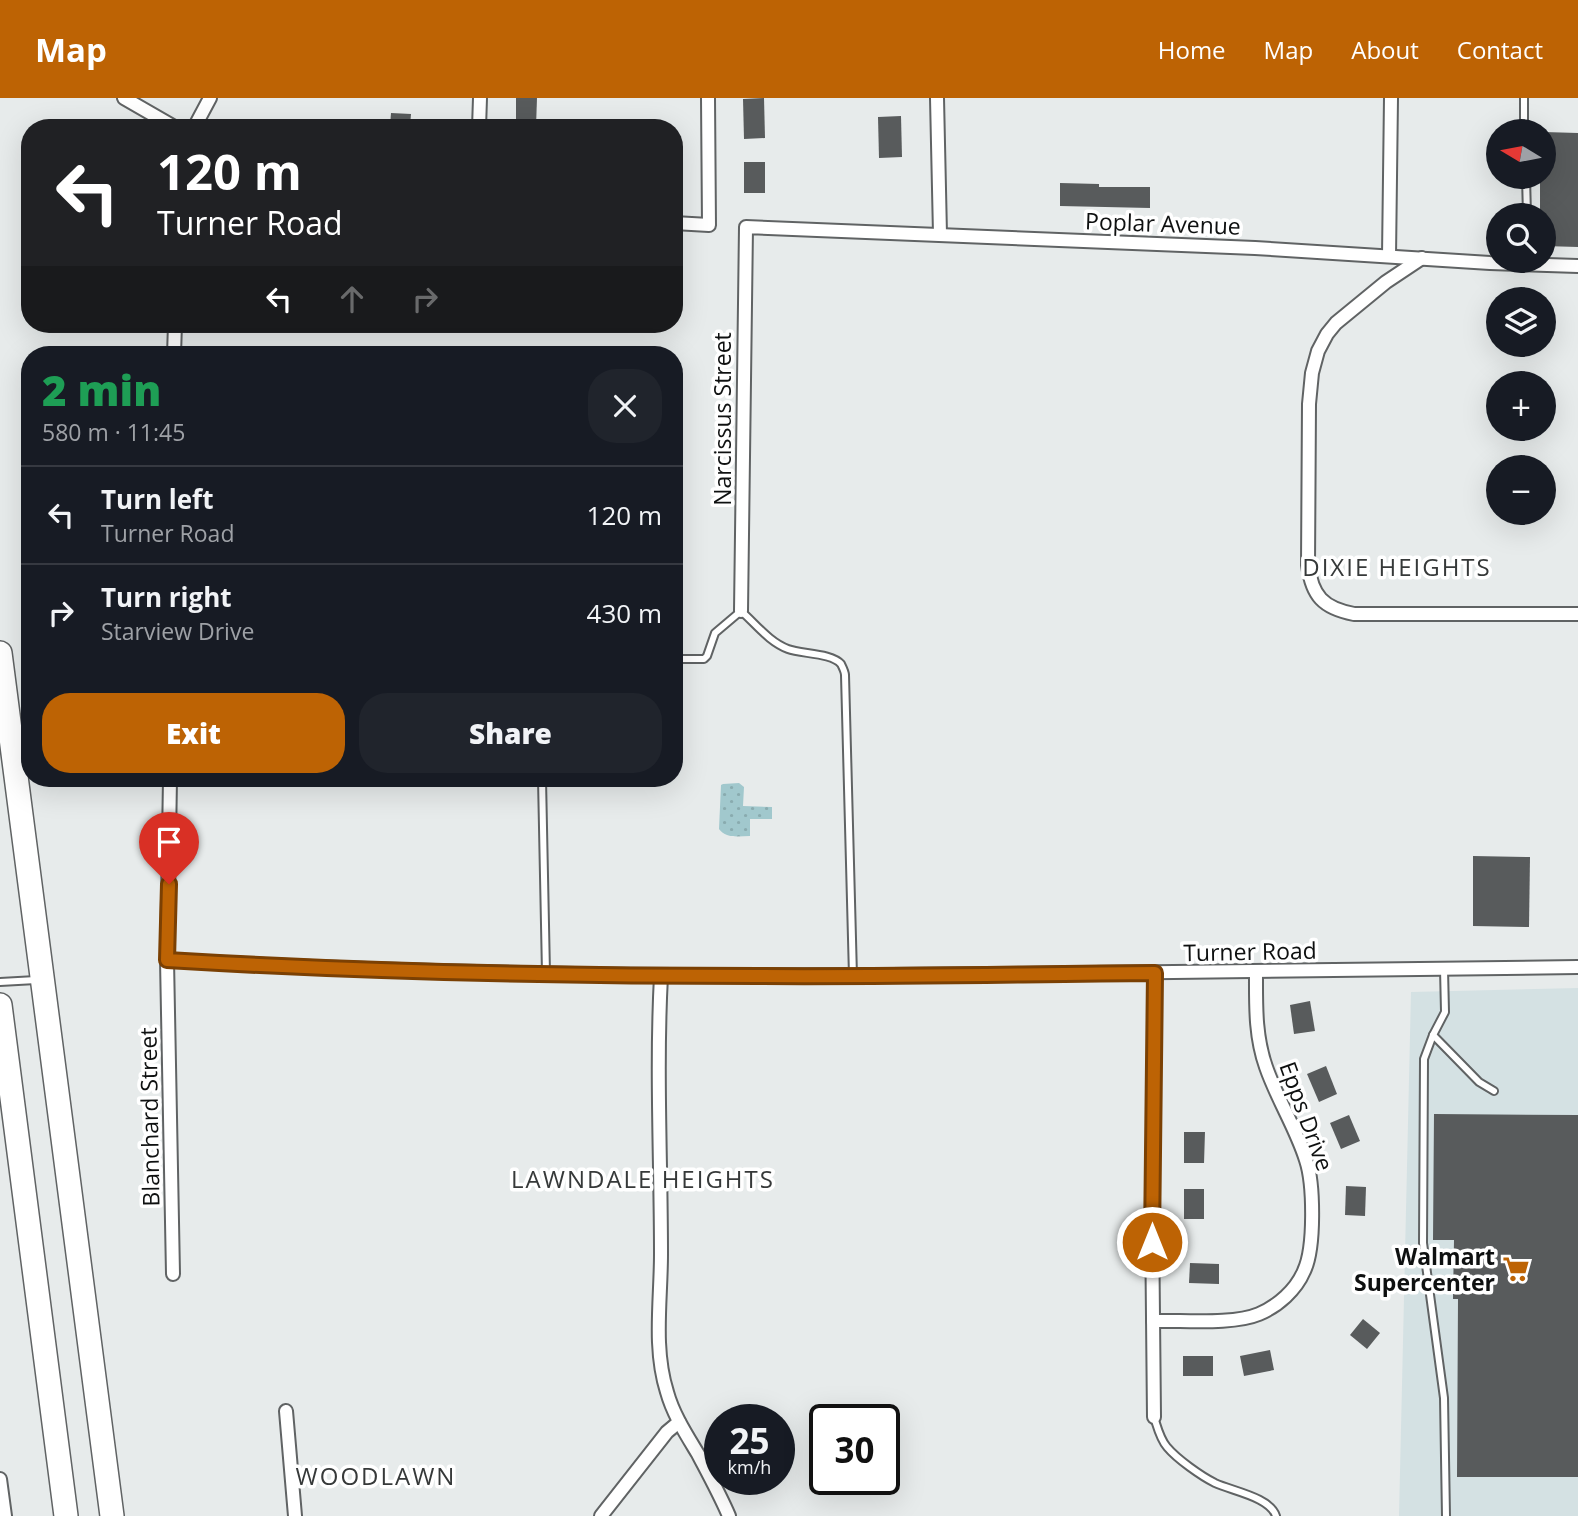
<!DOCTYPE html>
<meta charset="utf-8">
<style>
:root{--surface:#171b24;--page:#20242c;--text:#f1f3f6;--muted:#9ea1a6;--line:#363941;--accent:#bd6304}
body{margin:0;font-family:"Open Sans",sans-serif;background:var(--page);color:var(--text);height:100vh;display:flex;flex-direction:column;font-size:26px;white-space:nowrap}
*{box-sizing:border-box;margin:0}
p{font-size:23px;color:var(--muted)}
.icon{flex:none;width:38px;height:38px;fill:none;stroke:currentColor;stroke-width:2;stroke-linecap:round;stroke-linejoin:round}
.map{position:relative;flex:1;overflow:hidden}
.panel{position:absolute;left:21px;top:248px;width:662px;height:441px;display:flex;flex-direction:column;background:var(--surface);border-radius:28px;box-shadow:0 7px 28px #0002}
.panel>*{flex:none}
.hud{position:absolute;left:21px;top:21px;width:662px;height:214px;border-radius:28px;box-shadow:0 7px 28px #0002;background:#202124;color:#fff;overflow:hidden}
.needle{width:46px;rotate:280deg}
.buttons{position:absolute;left:1486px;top:21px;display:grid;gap:14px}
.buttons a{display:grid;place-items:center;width:70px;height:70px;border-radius:50%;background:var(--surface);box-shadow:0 7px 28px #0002;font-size:35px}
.speed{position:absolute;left:704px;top:1306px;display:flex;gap:14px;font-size:35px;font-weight:700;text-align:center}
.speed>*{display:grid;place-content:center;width:91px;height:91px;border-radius:50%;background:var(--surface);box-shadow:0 7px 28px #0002;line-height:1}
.speed small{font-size:18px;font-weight:400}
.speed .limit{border:4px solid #111;border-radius:10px;background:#fff;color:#111}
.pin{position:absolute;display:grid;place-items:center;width:60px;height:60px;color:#fff;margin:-72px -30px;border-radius:50% 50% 50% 0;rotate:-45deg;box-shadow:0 0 7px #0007}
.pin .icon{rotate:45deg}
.me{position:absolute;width:77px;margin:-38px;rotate:0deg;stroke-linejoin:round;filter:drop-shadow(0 0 5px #0008)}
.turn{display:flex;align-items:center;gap:24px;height:147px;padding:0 21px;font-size:32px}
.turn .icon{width:91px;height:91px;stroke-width:2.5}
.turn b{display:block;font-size:49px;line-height:60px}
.lanes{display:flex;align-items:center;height:66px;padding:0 21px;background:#0003;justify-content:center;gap:35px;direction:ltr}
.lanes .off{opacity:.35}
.round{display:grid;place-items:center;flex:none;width:74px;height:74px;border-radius:28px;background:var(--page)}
.overview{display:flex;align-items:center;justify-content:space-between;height:119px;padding:0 21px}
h1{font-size:42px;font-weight:800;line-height:52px;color:#1e9e55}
.button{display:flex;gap:14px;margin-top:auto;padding:14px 21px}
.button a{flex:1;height:80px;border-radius:28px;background:var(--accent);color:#fff;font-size:28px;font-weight:800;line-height:80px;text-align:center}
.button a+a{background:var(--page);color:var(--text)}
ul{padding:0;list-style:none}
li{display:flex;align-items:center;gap:21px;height:98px;padding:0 21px;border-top:2px solid var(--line)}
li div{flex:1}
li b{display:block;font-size:26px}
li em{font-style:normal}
header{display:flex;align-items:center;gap:42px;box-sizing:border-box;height:98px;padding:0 35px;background:var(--accent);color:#fff}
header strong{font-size:33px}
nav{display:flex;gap:38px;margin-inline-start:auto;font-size:24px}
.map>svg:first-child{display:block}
.built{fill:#d4e1e3}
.park{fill:url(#park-dots)}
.building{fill:#585b5c}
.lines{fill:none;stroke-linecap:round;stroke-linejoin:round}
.service-casing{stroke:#606364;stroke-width:10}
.minor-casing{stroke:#606364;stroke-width:16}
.motorway-casing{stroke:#606364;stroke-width:26}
.service{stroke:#fff;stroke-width:6}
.minor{stroke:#fff;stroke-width:12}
.motorway{stroke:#fff;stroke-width:23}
.route-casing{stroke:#7b4003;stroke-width:18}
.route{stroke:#bd6304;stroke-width:12}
.labels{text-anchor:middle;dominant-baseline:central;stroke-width:7;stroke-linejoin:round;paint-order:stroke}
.street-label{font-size:23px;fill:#0e1010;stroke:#fff}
.poi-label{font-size:23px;font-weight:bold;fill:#0e1010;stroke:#fff;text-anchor:end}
.neighbourhood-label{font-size:24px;letter-spacing:2px;fill:#363939;stroke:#fff}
</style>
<header>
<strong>Map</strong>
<nav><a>Home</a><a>Map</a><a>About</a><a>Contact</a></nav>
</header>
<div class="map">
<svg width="1578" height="1418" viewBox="0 0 1578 1418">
<defs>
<pattern id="park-dots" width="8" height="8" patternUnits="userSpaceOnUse" patternTransform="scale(1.75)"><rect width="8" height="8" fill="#a1c8cd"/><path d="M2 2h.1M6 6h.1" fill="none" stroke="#89abaf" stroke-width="1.8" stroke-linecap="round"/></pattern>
</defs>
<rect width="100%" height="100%" fill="#e7ebeb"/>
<path class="built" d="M1578,890V1418H1399L1411,894Z"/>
<path class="park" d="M739,685L744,689L743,708L772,709V721H750V738C739,738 726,741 719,731L721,687L723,686Z"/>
<g class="building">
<path d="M516,0H537L536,29H516Z"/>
<path d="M764,0L765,40L744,41L743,1Z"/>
<path d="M391,15L411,16L410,28H390Z"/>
<path d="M901,18L902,59L879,60L878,19Z"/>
<path d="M1544,34L1578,35V149L1544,148V117H1540V79H1544Z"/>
<rect x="744" y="64" width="21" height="31"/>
<path d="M1060,85L1099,86V89H1150V110L1060,108Z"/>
<path d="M1473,758L1530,759L1529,829L1473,828Z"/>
<path d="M1310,903L1315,933L1294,936L1290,907Z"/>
<path d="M1326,968L1337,996L1319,1004L1307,976Z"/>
<path d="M1434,1016L1578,1017V1379H1457L1458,1201H1453L1454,1142H1433Z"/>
<path d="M1349,1017L1360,1043L1341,1051L1330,1025Z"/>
<path d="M1184,1034H1205L1204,1065H1184Z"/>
<path d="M1346,1088L1366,1089L1365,1118L1345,1117Z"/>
<rect x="1184" y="1091" width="20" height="30"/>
<path d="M1190,1165L1219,1166V1186L1189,1185Z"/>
<path d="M1363,1221L1380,1235L1367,1251L1350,1237Z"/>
<path d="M1270,1252L1274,1272L1244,1278L1240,1258Z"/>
<rect x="1183" y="1258" width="30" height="20"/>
</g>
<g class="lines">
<g class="service-casing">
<g id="service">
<path d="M1524,0V33"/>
<path d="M1526,79L1527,117"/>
<path d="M674,561H704L707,558L715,535L741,513C756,526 769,544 788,551C801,556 832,555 841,566C842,568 845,575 845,577L853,878"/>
<path d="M542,681L546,875"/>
<path d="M1444,871L1445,914L1433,937L1424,961L1423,1145L1444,1300L1446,1418"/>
<path d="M0,884L36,882"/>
<path d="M1433,937L1479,984L1494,993"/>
<path d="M1154,1319C1157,1328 1160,1341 1167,1349C1177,1361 1201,1378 1215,1385C1232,1393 1270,1399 1276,1418"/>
</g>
</g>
<g class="minor-casing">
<g id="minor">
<path d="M124,0L176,30"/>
<path d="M937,0L940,136"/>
<path d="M194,30L210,0"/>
<path d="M479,30L480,0"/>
<path d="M674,125L709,127L708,0"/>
<path d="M1389,158L1391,0"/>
<path d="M1422,160L1386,184L1336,225L1327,236L1318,253L1312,275L1309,306L1308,467C1312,498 1323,510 1354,516H1578"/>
<path d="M174,257L175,226"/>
<path d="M741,513L746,129L1255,150L1490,165L1578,168"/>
<path d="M170,681L167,862L173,1176"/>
<path d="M167,862C448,878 729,879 1011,876C1200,874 1389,872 1578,869"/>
<path d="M661,878C656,971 661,1063 661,1156C661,1202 653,1250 667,1294C673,1316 686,1336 698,1356C709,1377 720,1397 729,1418"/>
<path d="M1153,1223C1182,1222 1233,1227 1259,1216C1278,1208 1296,1192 1304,1173C1315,1150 1314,1086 1306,1062C1296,1030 1277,1001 1266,969C1255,938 1256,907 1256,875"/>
<path d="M286,1313L295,1418"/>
<path d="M1154,1319L1152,1119L1155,875"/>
<path d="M0,1381L5,1418"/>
<path d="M601,1418L667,1334L679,1324"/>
</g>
</g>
<g class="motorway-casing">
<g id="motorway">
<path d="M0,555L112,1418"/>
<path d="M0,907L66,1418"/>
</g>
</g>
<use href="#service" class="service"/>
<use href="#minor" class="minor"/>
<use href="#motorway" class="motorway"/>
</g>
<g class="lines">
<g class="route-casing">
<path id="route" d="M169,786L167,862C364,874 561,878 759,878C891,879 1023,876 1155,875L1152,1144"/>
</g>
<use href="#route" class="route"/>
</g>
<defs>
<g id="supermarket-bare" transform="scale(2.1)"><path d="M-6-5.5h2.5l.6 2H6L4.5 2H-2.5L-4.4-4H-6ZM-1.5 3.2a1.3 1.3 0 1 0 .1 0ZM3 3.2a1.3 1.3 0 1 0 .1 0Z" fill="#bd6304" stroke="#fff" stroke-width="2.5" paint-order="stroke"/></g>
</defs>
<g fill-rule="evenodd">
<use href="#supermarket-bare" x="1516" y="1171"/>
</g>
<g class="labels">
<g class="street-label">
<text transform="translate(1163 125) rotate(2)">Poplar Avenue</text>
<text transform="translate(722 321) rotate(-90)">Narcissus Street</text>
<text transform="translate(1250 853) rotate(-1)">Turner Road</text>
<text transform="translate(1307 1018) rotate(70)">Epps Drive</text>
<text transform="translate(149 1019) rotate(-91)">Blanchard Street</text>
</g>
<g class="poi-label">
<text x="1495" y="1158">Walmart<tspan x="1495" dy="26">Supercenter</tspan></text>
</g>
<g class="neighbourhood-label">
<text x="1397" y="468">DIXIE HEIGHTS</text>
<text x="643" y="1080">LAWNDALE HEIGHTS</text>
<text x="376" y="1377">WOODLAWN</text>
</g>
</g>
</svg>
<div class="buttons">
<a><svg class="needle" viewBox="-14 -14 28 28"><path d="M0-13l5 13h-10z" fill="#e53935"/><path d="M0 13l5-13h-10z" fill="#9ea1a6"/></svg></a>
<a><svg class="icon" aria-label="search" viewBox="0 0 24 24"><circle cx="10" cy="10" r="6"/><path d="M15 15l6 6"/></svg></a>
<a><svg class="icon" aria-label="layers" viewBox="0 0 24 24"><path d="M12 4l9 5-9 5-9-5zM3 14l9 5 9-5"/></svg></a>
<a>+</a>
<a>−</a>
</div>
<div class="speed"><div>25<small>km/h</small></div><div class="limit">30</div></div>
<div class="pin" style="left:169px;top:786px;background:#d93025"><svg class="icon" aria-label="arrive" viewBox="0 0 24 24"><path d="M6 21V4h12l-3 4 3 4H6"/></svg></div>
<svg class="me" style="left:1152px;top:1144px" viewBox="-20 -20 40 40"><circle r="17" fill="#bd6304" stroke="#fff" stroke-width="3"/><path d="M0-11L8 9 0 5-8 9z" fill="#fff"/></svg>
<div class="hud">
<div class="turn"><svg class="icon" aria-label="left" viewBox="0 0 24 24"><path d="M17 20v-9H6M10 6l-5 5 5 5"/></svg><div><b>120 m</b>Turner Road</div></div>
<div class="lanes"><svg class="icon" aria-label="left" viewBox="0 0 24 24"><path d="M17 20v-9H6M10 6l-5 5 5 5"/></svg><svg class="icon off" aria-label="ahead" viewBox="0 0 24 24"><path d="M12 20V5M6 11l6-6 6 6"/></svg><svg class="icon off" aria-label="right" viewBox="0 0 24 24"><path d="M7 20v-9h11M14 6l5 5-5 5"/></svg></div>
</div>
<section class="panel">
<div class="overview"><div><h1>2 min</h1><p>580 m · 11:45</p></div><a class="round"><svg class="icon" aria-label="close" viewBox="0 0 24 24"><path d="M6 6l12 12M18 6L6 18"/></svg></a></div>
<ul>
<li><svg class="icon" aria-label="left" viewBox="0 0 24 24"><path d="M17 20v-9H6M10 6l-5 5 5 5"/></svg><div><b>Turn left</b><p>Turner Road</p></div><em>120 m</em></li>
<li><svg class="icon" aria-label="right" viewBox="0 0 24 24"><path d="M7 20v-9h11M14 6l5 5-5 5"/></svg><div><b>Turn right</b><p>Starview Drive</p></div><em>430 m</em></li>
</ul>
<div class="button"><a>Exit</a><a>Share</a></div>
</section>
</div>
